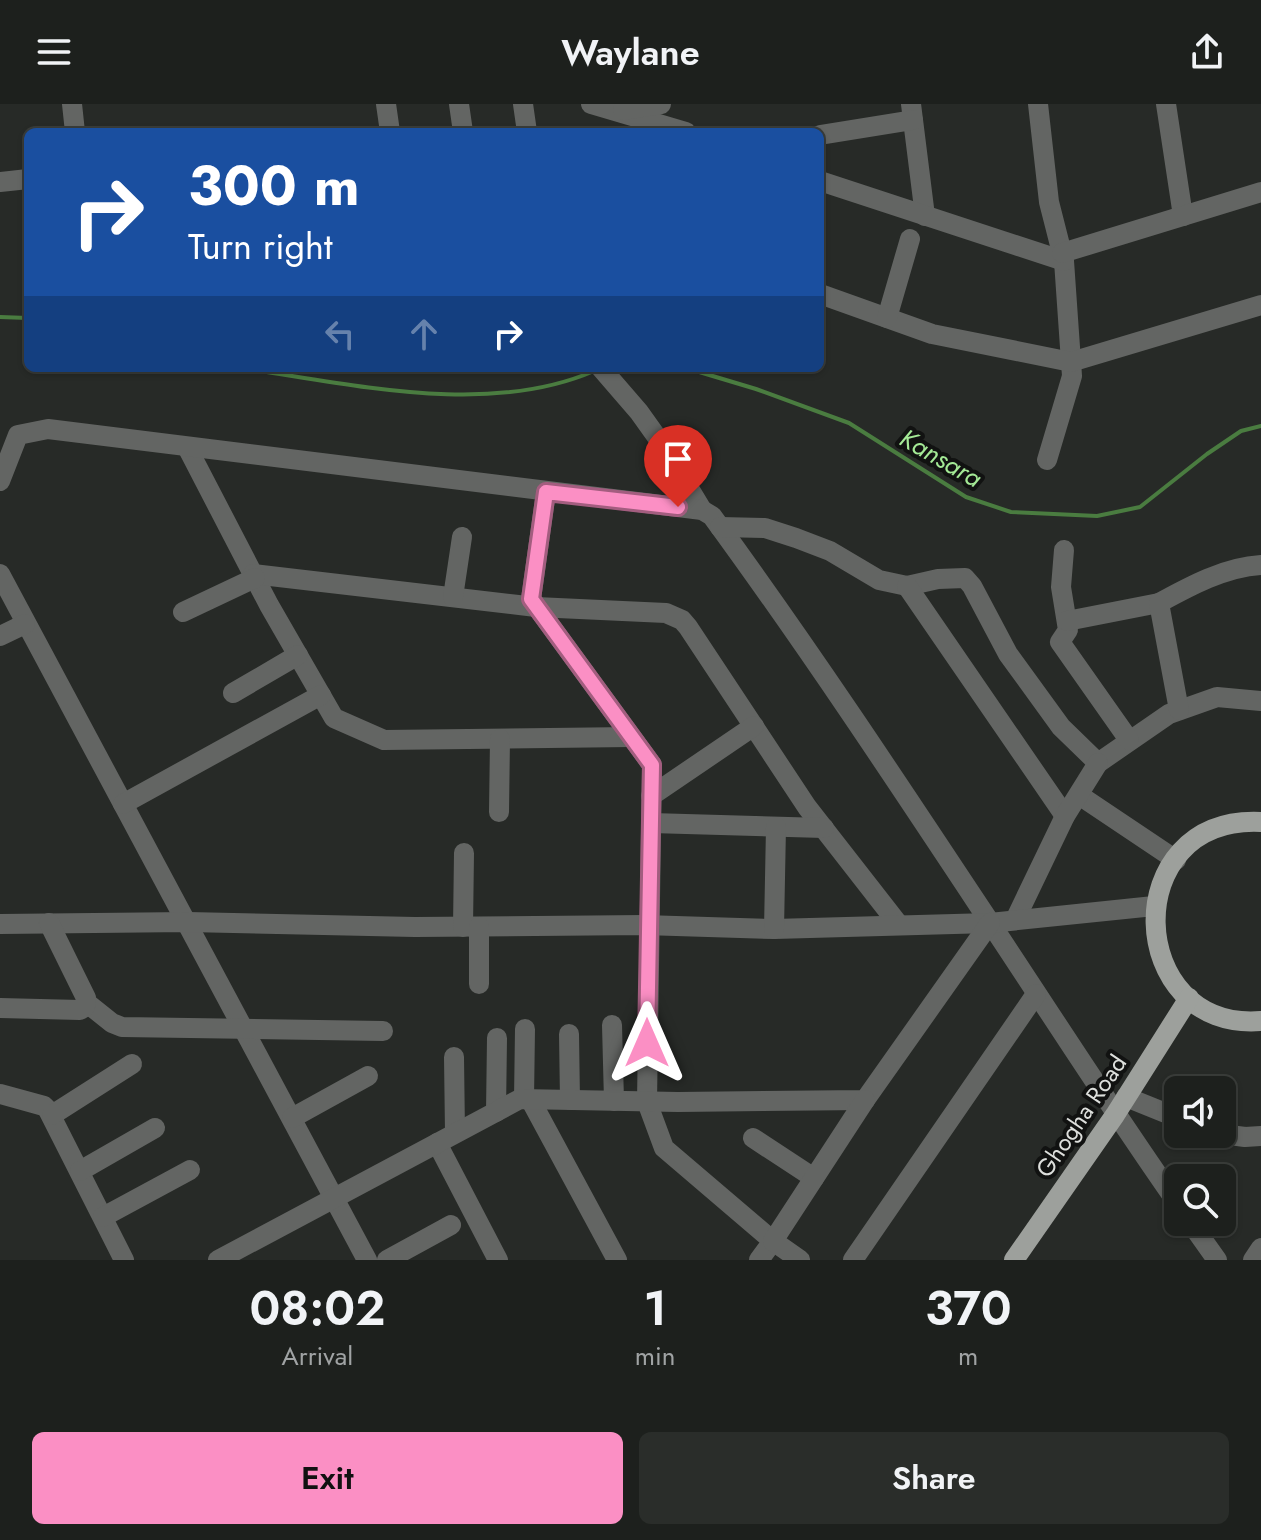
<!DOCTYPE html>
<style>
:root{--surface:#1d201d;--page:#2a2d2a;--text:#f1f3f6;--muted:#a0a3a4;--line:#3b3e3b;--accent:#fb8fc4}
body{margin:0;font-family:Jost,sans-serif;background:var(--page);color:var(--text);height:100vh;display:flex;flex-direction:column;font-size:30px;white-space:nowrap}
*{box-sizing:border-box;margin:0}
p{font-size:26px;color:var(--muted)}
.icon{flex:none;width:44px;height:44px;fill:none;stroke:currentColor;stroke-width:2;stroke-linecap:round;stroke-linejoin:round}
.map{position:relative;height:1156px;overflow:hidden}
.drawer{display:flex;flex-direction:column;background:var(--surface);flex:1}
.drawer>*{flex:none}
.hud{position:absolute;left:24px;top:24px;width:800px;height:244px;border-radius:12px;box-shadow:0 2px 6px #0004,0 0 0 2px var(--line);background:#1a4fa0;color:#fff;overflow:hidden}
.buttons{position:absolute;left:1164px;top:972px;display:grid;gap:16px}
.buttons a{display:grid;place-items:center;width:72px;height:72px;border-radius:12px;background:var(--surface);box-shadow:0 2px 6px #0004,0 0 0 2px var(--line);font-size:40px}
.pin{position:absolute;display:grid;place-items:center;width:68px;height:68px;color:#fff;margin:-82px -34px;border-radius:50% 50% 50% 0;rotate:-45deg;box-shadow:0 0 8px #0007}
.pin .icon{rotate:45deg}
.me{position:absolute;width:88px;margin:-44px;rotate:0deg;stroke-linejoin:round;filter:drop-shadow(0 0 6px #0008)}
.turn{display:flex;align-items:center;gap:28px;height:168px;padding:0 32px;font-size:36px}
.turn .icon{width:104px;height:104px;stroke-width:2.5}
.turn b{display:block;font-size:56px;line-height:68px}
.lanes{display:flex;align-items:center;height:76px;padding:0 32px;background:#0003;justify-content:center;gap:40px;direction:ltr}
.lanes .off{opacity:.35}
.eta{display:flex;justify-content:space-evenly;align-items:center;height:136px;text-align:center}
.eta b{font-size:48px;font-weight:600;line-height:56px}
.cta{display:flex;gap:16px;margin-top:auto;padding:16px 32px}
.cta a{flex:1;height:92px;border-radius:12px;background:var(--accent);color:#111;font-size:32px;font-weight:600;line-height:92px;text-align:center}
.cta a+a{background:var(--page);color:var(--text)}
header{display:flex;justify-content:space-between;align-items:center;height:104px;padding:0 32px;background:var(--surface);font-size:36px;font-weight:600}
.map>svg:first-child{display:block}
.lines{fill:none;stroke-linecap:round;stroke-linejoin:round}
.stream{stroke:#4a7c40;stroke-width:4}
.minor{stroke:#636563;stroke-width:20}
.major{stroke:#9da09c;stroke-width:20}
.route-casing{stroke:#a35d7f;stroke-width:20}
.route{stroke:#fb8fc4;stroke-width:14}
.labels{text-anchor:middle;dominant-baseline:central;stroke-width:8;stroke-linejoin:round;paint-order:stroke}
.street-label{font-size:24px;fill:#dddfdc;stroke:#111211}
.water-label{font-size:26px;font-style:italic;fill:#a4ea96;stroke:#111211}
</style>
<header><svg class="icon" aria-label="menu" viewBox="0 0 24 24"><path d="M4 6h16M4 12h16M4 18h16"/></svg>Waylane<svg class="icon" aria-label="share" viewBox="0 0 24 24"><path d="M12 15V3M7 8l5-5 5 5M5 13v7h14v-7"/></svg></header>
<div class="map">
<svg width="1261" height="1156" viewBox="0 0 1261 1156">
<rect width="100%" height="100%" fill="#272a27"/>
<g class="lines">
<g class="stream">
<path d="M0,213L28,214"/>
<path d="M241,264C352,280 488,313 594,267"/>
<path d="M686,264L756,285L849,319L966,393L1011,408L1097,412L1140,403L1207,350L1241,327L1261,322"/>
</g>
<g class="minor">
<path d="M72,0L75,28"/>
<path d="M386,0L390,28"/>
<path d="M459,0L463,28"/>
<path d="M523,0L527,28"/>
<path d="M591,0L686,28"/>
<path d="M911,0L925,112"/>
<path d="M1038,0L1049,98L1064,157L1072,272L1047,356"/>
<path d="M1166,0L1183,112"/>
<path d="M623,6L661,0"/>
<path d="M820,31L913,16"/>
<path d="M820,77L1064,157"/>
<path d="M0,78L28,75"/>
<path d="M1062,149L1261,88"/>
<path d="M820,190L932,230L1071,258L1261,201"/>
<path d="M887,214L910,135"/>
<path d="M601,264L639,308L664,343L702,406"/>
<path d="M187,343L269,501L334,614L384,636L631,633"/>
<path d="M0,377L18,331L48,325L702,406L712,412C810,546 901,684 993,823C1054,915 1114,1009 1178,1100"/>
<path d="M546,388L531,495L652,661L647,998L664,1044L773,1137L759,1156"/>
<path d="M720,423L765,424L796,434L830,447L879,476L907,482L938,475L965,474L972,482L1008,550L1061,623L1098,659L1169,610L1217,593L1261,597"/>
<path d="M1064,446L1061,483L1068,526L1060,538L1129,636"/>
<path d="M0,470L367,1156"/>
<path d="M253,470L536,503L666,509L682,516L688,523L807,703L899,821"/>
<path d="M907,482L1065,712"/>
<path d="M453,493L462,433"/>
<path d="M183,508L255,474"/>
<path d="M1067,517L1159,499"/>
<path d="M0,532L25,520"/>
<path d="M233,589L298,551"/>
<path d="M1179,606L1159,499C1190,482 1225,463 1261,461"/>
<path d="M1079,691L1176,756"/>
<path d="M651,692L754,622"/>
<path d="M123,700L321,591"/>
<path d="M499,708L500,635"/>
<path d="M651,719L824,724"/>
<path d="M1015,816L1065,712L1098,659"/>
<path d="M0,820L188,818L415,823L644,821L774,825L990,819L1154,802"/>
<path d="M463,823L464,749"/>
<path d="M774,825L776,723"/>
<path d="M479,880V823"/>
<path d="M87,899L112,919L122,923L383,927"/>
<path d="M0,904L80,906L85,903L86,894L49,819"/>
<path d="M612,921L614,997"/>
<path d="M569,930L570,996"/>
<path d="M454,953L455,1029"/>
<path d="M0,990L44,1002L48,1006L124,1156"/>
<path d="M1126,993L1178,1014"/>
<path d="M524,995L525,925"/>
<path d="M530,995L617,1156"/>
<path d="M496,1008L497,934"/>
<path d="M52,1011L132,960"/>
<path d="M292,1014L368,972"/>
<path d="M1222,1030L1245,1033L1261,1032"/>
<path d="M753,1034L814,1074"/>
<path d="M437,1039L498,1156"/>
<path d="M80,1067L155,1024"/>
<path d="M103,1113L190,1066"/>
<path d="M1190,1118L1217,1156"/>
<path d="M218,1156L520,995L678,998L865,996L990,819"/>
<path d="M387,1156L451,1121"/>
<path d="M800,1156L773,1137L865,996"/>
<path d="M853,1156L1036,890"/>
<path d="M1253,1156L1261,1144"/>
</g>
<g class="major">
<path d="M1261,718C1116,711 1125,928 1261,917"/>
<path d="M1014,1156L1115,1011L1189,894"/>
</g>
</g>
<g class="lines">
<g class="route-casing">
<path id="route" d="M647,939L652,661L531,495L546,388L678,403"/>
</g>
<use href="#route" class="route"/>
</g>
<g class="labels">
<g class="street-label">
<text transform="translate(1081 1012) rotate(-56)">Ghogha Road</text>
</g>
<g class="water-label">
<text transform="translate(941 354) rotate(30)">Kansara</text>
</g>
</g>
</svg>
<div class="buttons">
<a><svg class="icon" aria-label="sound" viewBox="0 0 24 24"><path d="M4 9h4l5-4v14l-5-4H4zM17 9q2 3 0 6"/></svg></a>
<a><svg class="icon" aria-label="search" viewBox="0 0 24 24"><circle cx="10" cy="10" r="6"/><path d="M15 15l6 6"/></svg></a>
</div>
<div class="pin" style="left:678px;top:403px;background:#d93025"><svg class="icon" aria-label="arrive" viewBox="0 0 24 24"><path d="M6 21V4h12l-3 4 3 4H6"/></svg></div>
<svg class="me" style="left:647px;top:939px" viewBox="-20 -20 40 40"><path d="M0-17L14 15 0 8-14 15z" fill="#fb8fc4" stroke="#fff" stroke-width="4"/></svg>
<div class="hud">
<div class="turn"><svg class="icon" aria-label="right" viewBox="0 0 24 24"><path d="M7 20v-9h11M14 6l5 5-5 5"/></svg><div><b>300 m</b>Turn right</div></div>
<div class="lanes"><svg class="icon off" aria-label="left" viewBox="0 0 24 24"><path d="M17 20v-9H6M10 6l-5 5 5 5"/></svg><svg class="icon off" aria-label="ahead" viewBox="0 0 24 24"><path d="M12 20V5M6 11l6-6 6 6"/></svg><svg class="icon" aria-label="right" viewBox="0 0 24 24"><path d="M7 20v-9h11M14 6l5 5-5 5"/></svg></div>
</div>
</div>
<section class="drawer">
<div class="eta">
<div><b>08:02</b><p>Arrival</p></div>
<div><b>1</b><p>min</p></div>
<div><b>370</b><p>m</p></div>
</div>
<div class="cta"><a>Exit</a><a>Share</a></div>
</section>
